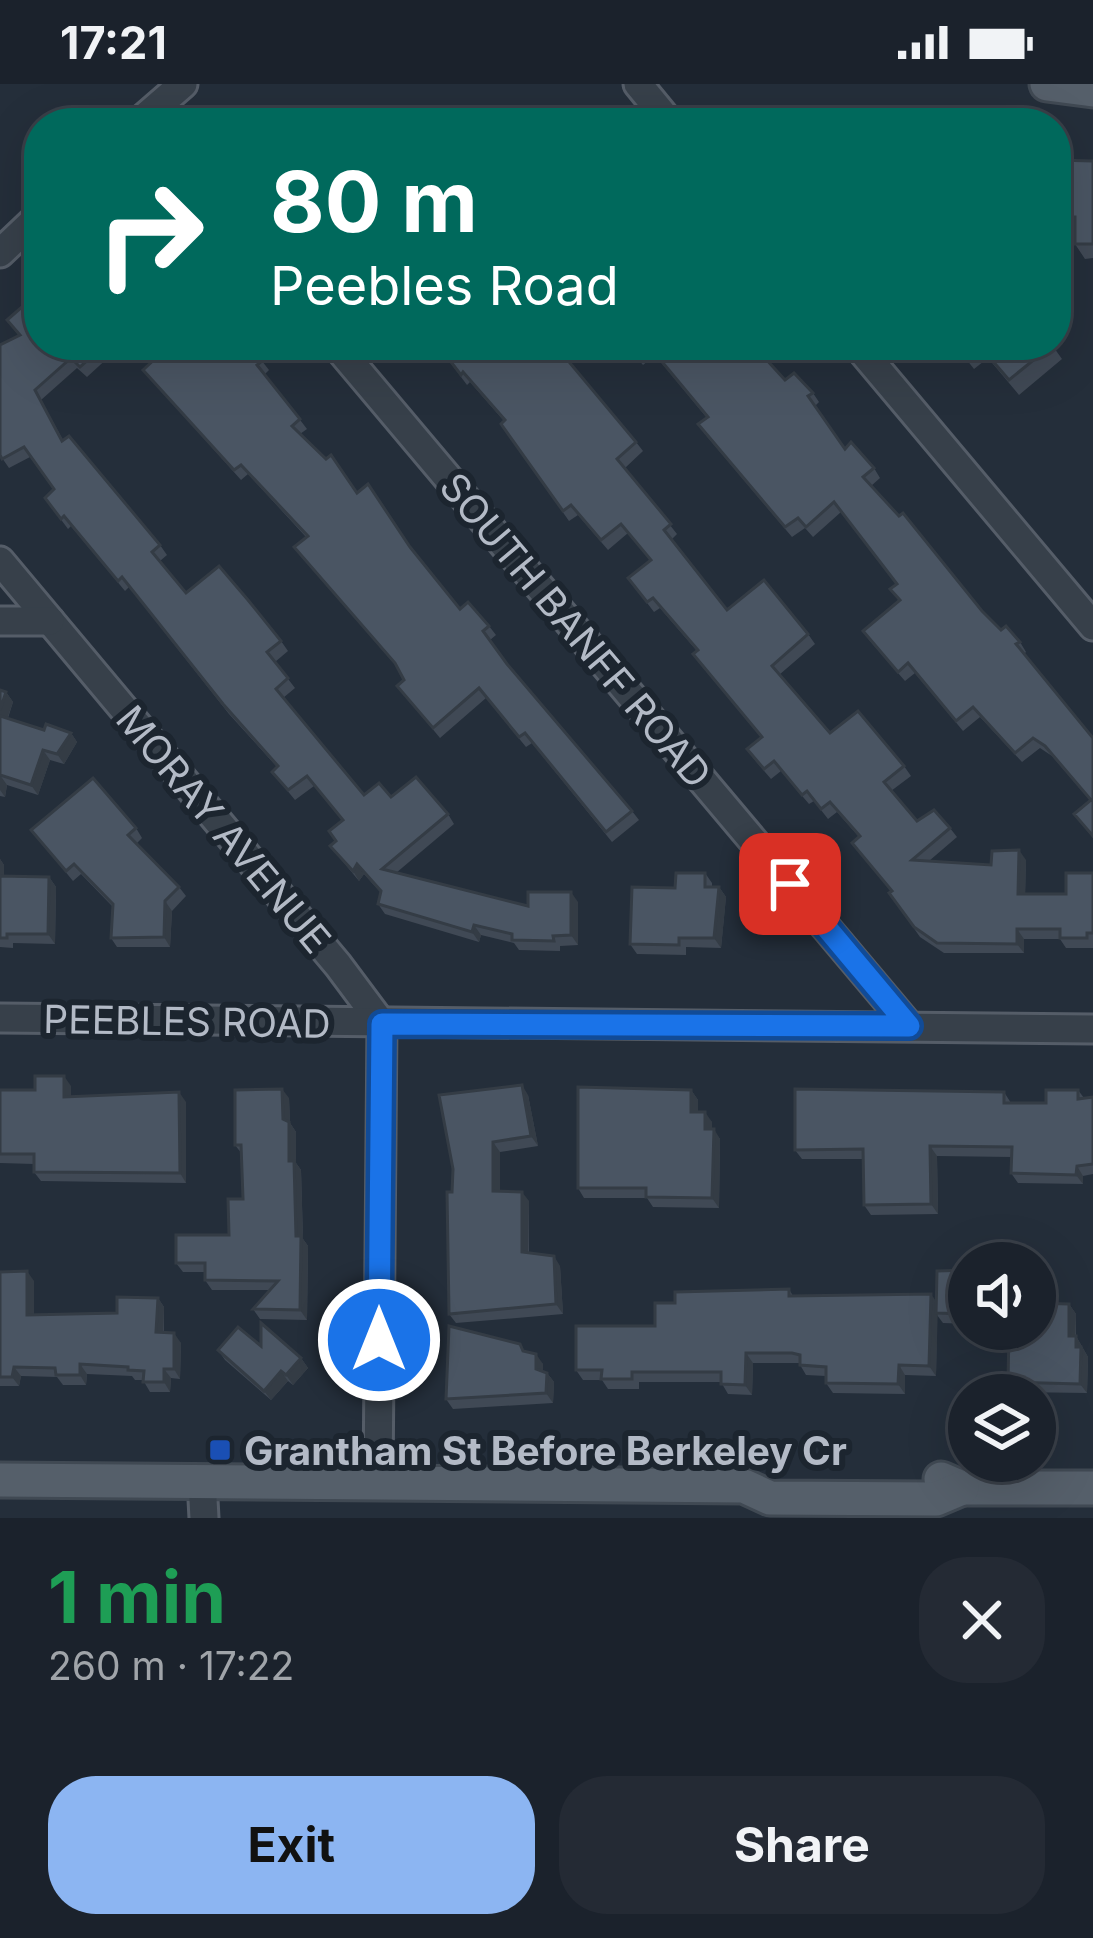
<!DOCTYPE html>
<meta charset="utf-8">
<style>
:root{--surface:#1b222c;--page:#242a34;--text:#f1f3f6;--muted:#a0a4a9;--line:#393f48;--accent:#8cb5f2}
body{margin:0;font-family:Inter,sans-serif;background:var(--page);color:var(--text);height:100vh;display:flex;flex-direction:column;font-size:45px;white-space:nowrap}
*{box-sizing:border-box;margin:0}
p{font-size:39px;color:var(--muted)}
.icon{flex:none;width:66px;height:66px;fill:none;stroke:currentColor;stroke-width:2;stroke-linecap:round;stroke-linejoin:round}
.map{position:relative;height:1434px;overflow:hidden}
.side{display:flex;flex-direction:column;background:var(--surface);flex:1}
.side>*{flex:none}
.top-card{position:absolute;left:24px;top:24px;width:1047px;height:252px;border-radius:48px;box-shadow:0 12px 48px #0002,0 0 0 3px var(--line);background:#00695c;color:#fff;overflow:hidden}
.buttons{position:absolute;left:948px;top:1158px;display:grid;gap:24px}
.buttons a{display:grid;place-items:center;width:108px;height:108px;border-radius:50%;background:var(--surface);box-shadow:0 12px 48px #0002,0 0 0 3px var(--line);font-size:60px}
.pin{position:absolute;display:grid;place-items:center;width:102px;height:102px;color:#fff;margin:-51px;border-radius:24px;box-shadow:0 6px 18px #0006}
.me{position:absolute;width:132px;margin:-66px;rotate:0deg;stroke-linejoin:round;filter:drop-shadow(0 0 9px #0008)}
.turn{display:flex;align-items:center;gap:42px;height:252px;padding:0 48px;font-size:54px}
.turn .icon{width:156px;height:156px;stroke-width:2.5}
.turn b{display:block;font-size:84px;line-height:102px}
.round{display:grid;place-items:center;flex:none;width:126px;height:126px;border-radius:48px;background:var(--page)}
.head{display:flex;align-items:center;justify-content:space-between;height:204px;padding:0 48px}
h1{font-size:72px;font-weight:700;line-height:90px;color:#1e9e55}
.button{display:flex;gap:24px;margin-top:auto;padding:24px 48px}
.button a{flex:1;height:138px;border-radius:48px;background:var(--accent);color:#111;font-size:48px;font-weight:700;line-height:138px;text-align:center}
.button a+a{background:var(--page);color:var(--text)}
.status{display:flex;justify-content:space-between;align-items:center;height:84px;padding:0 60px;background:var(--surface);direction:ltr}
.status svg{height:33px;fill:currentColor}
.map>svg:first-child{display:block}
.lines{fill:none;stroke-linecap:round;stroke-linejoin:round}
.minor-casing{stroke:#555d68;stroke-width:33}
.major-casing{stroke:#404953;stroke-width:39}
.minor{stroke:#37404a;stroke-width:27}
.major{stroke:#555f6a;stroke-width:33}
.wall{fill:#404955}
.shaded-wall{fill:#343c45}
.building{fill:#4a5563;stroke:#343c45;stroke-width:3}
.route-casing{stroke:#114b97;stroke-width:30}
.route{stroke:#1a73e8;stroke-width:21}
.transit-dot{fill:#1a4fb4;stroke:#1c252f;stroke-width:4.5}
.labels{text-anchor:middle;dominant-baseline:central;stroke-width:12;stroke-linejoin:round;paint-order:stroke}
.street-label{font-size:39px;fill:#b3bac6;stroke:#1c252f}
.poi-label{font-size:39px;font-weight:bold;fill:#b3bac6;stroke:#1c252f;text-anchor:start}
</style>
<div class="status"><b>17:21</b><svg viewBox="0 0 49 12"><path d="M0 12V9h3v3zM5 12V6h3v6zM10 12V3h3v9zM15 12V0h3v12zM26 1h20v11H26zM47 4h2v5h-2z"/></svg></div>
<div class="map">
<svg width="1093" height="1434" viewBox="0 0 1093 1434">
<rect width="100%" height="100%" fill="#242e3a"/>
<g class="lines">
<g class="minor-casing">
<g id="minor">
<path d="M638,0L670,39"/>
<path d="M138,39L183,0"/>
<path d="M0,169L39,132"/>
<path d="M336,261L909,942"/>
<path d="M857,261L1093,542"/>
<path d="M0,477L338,881L382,940L378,1399"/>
<path d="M0,537H50"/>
<path d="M0,934L1093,945"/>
<path d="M202,1397L204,1434"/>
</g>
</g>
<g class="major-casing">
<g id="major">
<path d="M1047,0L1093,6"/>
<path d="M941,1395L962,1404H1093"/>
<path d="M0,1396L744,1402L770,1414L936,1415L962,1404"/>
</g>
</g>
<use href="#minor" class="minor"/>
<use href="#major" class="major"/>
</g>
<g class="wall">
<path d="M1056,76L1093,77V174L1085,175L1075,160V147H1056Z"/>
<path d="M7,236L39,261H122L87,293L77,284L41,316L63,356L160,461L167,471L160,477L186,509L281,557L288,567L275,578L295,604L283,614L364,711L391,713L448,730L454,740L396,789L528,822L578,818V861L560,862V867L519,866L514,859L481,851L479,858L385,830L378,820L381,809L364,790L359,797L330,762L336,757L342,736L314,702L295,716L272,688L277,683L229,630L129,503L125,507L71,442L68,445L45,414L54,406L30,373L9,384L0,371L19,252Z"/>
<path d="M437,261L523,277L636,358L643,367L625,384L677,450L671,456L727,526L808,550L815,560L779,591L830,649L904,682L911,692L891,707L917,737L950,744L957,753L929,777L991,781L1026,776L1025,810H1066L1093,789V864H1066L1060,855H1024V869H944L920,853L889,809L891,807L852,759L859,753L837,728L828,735L814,717L809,720L781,687L771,695L754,675L747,665L762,654L700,580L693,570L697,567L660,524L654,528L628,494L650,476L628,449L608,466L578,431L569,437L501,340L504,337L470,298L467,301Z"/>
<path d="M626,261H760L757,266L785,296L813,309L819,318L815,322L845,365L874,384L880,394L871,402L982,527L1001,546L1020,558L1026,568L1024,570L1093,654V754L1074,730L1090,716L1052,672L1040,664L1022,678L980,633L963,647L915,589L905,597L870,557L863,547L899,517L890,505L897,500L841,428L813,453L805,444L792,453L705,350L698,340L707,334L655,271L643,281Z"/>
<path d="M955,261H1052L1062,275L1019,311L988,274L974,285Z"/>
<path d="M262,277L269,286L265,290L307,345L300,350L412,465L460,525L489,542L496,551L490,556L507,580L632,727L639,736L612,758L532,659L526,663L486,614L440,654L397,602L404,596L398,584L294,463L306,453L248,390L241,396L143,286Z"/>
<path d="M0,606L6,608L13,618L8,634L44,646L71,649L77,658L64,680L50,676L38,711L7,701L5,713L0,712Z"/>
<path d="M136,744L142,754L136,760L179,803L186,812L172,827L170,863H117L111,854L113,823L81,790L73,797L31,746Z"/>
<path d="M0,775L4,781V792L49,793L56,803L55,860L13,859V864L0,863Z"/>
<path d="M705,789L712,799V803H719L726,813L721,864L686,863V871L637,870L630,860L675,804Z"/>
<path d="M71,1002V1012L186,1018V1099L41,1097L34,1088V1080L0,1079V1006H35Z"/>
<path d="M691,1006L698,1016V1028L712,1038V1045L720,1055L719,1124L653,1123L647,1114H584L578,1104Z"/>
<path d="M1078,1006L1084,1014L1093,1013V1090L1083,1092V1100L1018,1099L1011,1089L1012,1073L937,1072L938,1130L871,1131L864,1121L863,1075H802L795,1066L1004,1008L1011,1019H1046Z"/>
<path d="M528,1011L538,1062L500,1068V1107L529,1117V1169L560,1182L563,1230L456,1239L449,1230L452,1108Z"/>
<path d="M289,1014L290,1039L296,1048V1079L301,1086L303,1155L308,1162L307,1236L260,1235L253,1225L270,1206H212L205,1196V1188H183L176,1179L229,1151L243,1115L242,1070L235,1061Z"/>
<path d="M969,1186V1240L943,1239L937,1231L936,1292L905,1291V1310L833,1309L826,1299V1292L806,1291L799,1279H753L752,1311L728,1310L721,1298H639V1305H608L602,1296H583L576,1286L655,1242L675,1219L789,1205L793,1212L936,1218Z"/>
<path d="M0,1188L34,1197V1231L117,1229L158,1214L164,1223V1249L181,1259L180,1295L171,1294L170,1308H150L143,1296H135L132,1292L87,1290L86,1301H63L57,1293L21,1292L19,1302H0Z"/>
<path d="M1069,1220L1076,1230V1252L1088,1273L1087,1309L1014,1308L1008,1298Z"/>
<path d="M218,1266L301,1274L308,1284L293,1301L288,1297L271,1316L225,1276Z"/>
<path d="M525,1268L543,1280V1287L547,1289L554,1298L553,1319L453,1325L446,1315Z"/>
</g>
<g class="shaded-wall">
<path d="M6,608L13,618L5,641L0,633V626Z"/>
<path d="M71,649L77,658L64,680L57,670Z"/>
<path d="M43,666L50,676L38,711L31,701Z"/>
<path d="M0,691L7,701L5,713L0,706Z"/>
<path d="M1019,766L1026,776L1025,820L1018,810Z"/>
<path d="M0,775L4,781V802L0,797Z"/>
<path d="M357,780L364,790L359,797L353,787Z"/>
<path d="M49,793L56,803L55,860L48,850Z"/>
<path d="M719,803L726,813L721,864L714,854Z"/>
<path d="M571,808L578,818V861L571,851Z"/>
<path d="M165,817L172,827L170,863L164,853Z"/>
<path d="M474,841L481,851L479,858L472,848Z"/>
<path d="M1017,845L1024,855V869L1017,860Z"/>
<path d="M64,992L71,1002V1022L64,1013Z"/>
<path d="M522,1001L528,1011L538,1062L531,1052Z"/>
<path d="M282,1005L289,1014L290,1039L296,1048V1079L301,1086L303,1155L308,1162L307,1236L300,1226L296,1152L283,1035Z"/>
<path d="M691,1006L698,1016V1038L691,1028Z"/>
<path d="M179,1008L186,1018V1099L180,1089Z"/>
<path d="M705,1028L712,1038V1055L705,1045Z"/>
<path d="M714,1045L720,1055L719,1124L712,1114Z"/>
<path d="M493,1058L500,1068V1117L493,1107Z"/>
<path d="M930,1062L937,1072L938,1130L931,1120Z"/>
<path d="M1077,1082L1083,1092V1100L1076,1091Z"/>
<path d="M522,1108L529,1117L528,1178L522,1168Z"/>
<path d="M554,1172L560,1182L563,1230L556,1220Z"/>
<path d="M27,1187L34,1197V1241L27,1231Z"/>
<path d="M931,1210L938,1220L936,1292L929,1282Z"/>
<path d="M158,1214L164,1223L163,1258L156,1248Z"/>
<path d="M1069,1220L1076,1230L1075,1262L1069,1252Z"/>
<path d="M174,1249L181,1259L180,1295L174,1285Z"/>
<path d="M1076,1252L1088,1273L1087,1309L1080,1300Z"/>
<path d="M746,1269L753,1279L752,1311L745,1301Z"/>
<path d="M536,1270L543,1280V1295L536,1285Z"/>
<path d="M301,1274L308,1284L293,1301L286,1291Z"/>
<path d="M80,1280L87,1290L86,1301L80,1291Z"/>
<path d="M899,1281L905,1291V1310L898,1300Z"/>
<path d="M14,1283L21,1292L19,1302L12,1293Z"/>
<path d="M164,1285L171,1294L170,1308L164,1298Z"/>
<path d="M281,1287L288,1297L271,1316L264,1307Z"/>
<path d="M547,1289L554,1298L553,1319L546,1309Z"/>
</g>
<g class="building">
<path d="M1056,76L1093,77V160H1075V133H1056Z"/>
<path d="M31,215L39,223V261H105L80,283L71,274L35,306L62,357L69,352L160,461L152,468L186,509L219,482L248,516L281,557L267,568L288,594L276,605L364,711L379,699L391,713L416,693L448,730L382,785L528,822V808H571V851L553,852L554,857L512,856V850L474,841L472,848L378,820L381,807L357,780L353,787L330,762L336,757L329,747L343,736L307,692L288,706L272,688L278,682L223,620L122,493L118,497L64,432L61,435L45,414L54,405L24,363L2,375L0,371V261L20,251L7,236Z"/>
<path d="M170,261H248L262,277L257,281L300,335L292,342L326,375L331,371L357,409L368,400L410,463L460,525L468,518L489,542L483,547L507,580L632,727L606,748L525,649L519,653L479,604L433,644L397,602L404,596L395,579L294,463L308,452L241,381L234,386L143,286Z"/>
<path d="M438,261H508L523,277L543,261H555L636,358L617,375L671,440L664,446L727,526L764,496L808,550L772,582L830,649L858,627L904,682L884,698L917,737L934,726L950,744L912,776L991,781L992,767L1019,766L1018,810H1066V789H1093V849H1087V854H1060V845H1017V860L937,859L914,843L889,809L892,807L852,759L860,752L830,718L821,725L807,707L802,711L774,677L764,685L747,665L762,653L693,570L698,566L653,514L647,518L628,494L651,476L621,440L601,456L571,421L563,427L501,340L505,336L463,288L461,291Z"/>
<path d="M628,261H753L785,296L794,289L813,309L808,312L845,365L851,358L874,384L863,393L899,432L903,429L982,527L1001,546L1006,542L1020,558L1016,560L1093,654V752L1074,730L1091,716L1045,662L1033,654L1015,669L973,623L956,637L908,579L898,588L863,547L900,516L890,505L897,500L834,418L806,443L798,434L785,443L698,340L708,333L648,261L637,271Z"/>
<path d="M956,261H975L964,270Z"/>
<path d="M979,261H1052L1009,296Z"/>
<path d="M0,606L6,608L0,626Z"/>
<path d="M0,632L44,646L46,640L71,649L57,670L43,666L31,701L0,691Z"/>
<path d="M93,694L136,744L128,751L179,803L165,817L164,853L111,854L113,820L74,780L66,787L31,746Z"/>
<path d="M676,789H705V803H719L714,854H679V861L630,860L632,803L675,804Z"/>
<path d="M0,792L49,793L48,850H7V854H0Z"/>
<path d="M35,992H64V1013L179,1008L180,1089L34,1088V1070H0V1006H35Z"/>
<path d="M522,1001L531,1052L493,1058V1107L522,1108V1168L554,1172L556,1220L449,1230L447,1108H452L453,1085L439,1011Z"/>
<path d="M578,1003L691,1006V1028H705V1045H714L712,1114L646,1113V1104H578Z"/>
<path d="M282,1005L283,1035L289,1038V1077H294L296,1152H301L300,1226L253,1225L278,1197L205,1196V1179H176V1151H229L228,1115H243L241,1061H235V1006Z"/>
<path d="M795,1005L1004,1008V1019H1046V1006H1078V1015L1093,1013V1080L1077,1082L1076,1091L1011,1089L1012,1063L930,1062L931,1120L864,1121L863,1065L795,1066Z"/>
<path d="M969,1186V1230L936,1229L937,1187Z"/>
<path d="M27,1187V1231L117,1229V1213L158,1214L156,1248L174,1249V1285H164V1298H143L144,1287L128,1286V1283L80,1280V1291H56L55,1284L14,1283L12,1293H0V1188Z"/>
<path d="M789,1205V1212L931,1210L929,1282L899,1281L898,1300L826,1299V1283L800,1281V1271L792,1269H746L745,1301L721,1300V1288H632V1295H601L602,1286H576V1242H655V1219H675V1208Z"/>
<path d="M1035,1219L1069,1220V1252H1076V1263H1081L1080,1300L1008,1298L1009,1245H1035Z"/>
<path d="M261,1239L301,1274L286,1291L281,1287L264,1307L218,1266L238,1243L261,1262Z"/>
<path d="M449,1242L520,1260L523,1267L536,1270V1285L547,1289L546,1309L446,1315Z"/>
</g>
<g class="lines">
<g class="route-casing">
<path id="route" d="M379,1256L382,940L909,942L790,800"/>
</g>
<use href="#route" class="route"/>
</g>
<rect class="transit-dot" x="208" y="1354" width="24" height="24" rx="6"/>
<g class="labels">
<g class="street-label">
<text transform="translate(576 546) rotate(50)">SOUTH BANFF ROAD</text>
<text transform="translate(224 745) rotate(50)">MORAY AVENUE</text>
<text transform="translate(187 937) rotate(1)">PEEBLES ROAD</text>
</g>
<g class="poi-label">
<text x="244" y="1366">Grantham St Before Berkeley Cr</text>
</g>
</g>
</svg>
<div class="buttons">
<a><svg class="icon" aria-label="sound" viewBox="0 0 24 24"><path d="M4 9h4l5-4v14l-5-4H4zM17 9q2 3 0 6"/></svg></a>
<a><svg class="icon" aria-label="layers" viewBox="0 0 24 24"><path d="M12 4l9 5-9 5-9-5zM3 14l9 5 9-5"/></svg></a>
</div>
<div class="pin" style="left:790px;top:800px;background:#d93025"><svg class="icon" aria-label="arrive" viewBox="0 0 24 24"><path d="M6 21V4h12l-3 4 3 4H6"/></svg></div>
<svg class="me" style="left:379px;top:1256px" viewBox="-20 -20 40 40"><circle r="17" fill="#1a73e8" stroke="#fff" stroke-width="3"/><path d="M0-11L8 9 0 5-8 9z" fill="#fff"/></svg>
<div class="top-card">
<div class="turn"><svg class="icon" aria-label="right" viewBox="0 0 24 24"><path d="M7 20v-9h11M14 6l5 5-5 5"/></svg><div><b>80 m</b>Peebles Road</div></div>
</div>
</div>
<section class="side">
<div class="head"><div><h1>1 min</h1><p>260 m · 17:22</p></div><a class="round"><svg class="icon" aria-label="close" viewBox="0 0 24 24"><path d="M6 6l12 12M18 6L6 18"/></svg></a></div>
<div class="button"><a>Exit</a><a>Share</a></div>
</section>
